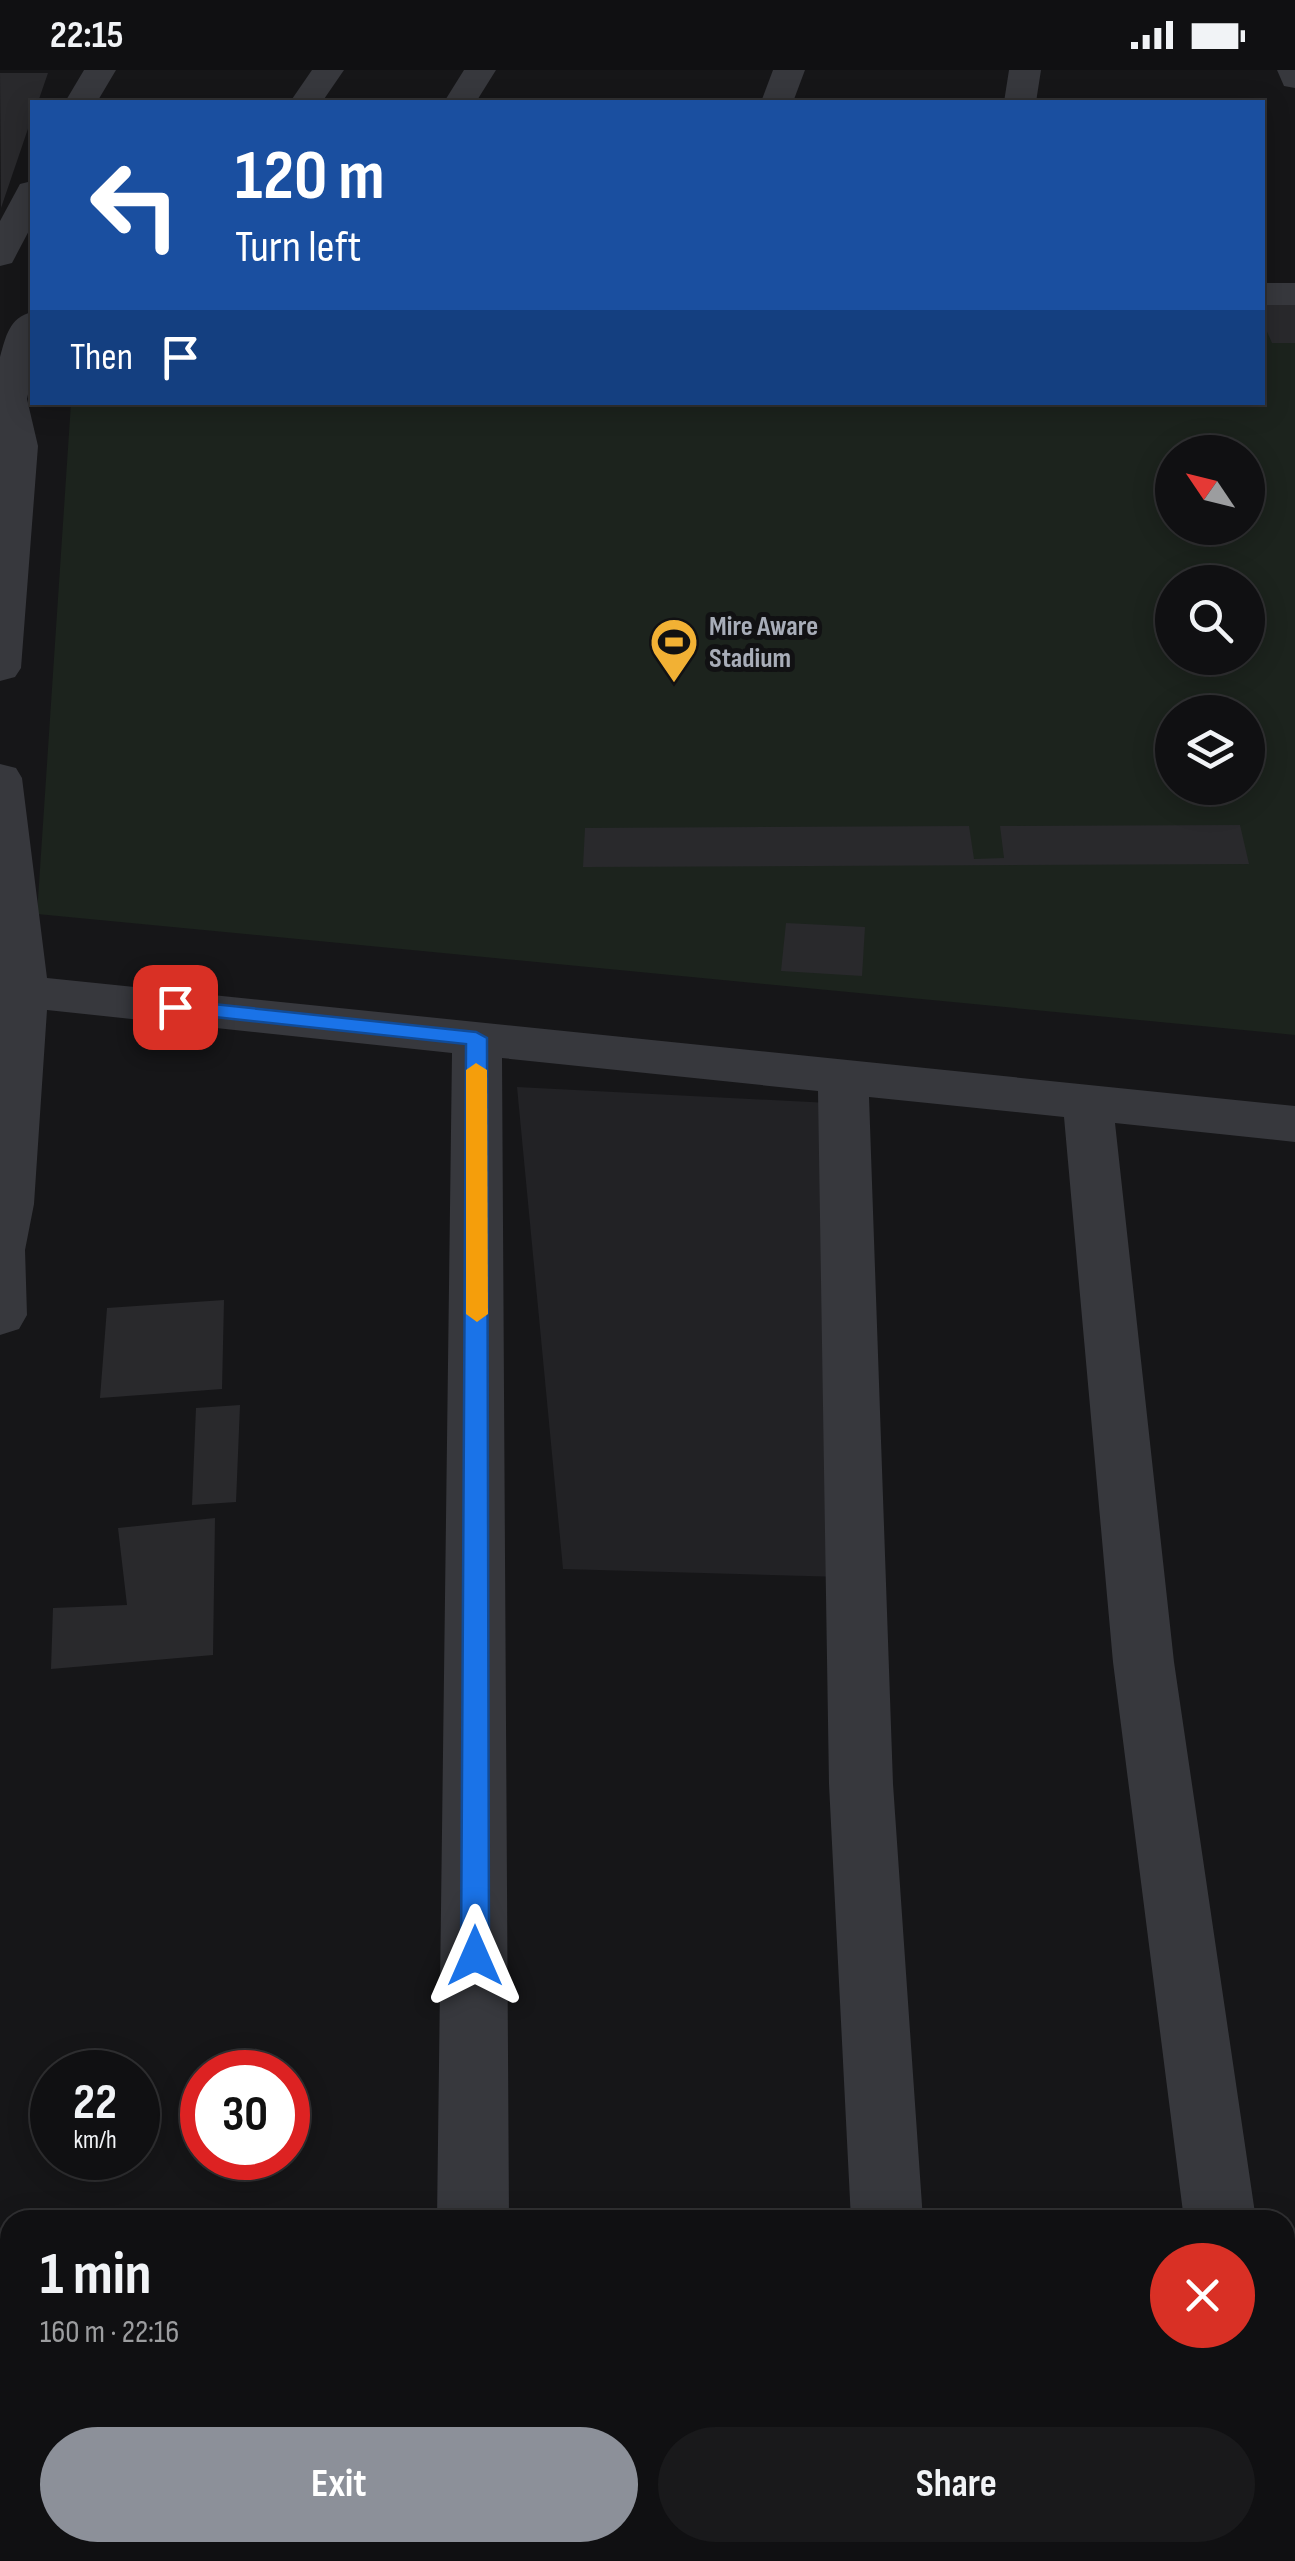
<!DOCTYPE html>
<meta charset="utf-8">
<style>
:root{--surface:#101012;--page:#19191b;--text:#f1f3f6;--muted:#9c9d9f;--line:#303032;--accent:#8c9099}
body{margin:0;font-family:"Sofia Sans Condensed",sans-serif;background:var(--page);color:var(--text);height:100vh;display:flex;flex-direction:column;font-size:38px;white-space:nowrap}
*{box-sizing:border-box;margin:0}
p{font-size:32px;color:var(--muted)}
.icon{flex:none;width:55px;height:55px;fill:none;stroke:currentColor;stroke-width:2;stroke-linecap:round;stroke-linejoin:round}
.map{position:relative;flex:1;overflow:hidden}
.details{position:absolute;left:0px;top:2140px;width:1295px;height:352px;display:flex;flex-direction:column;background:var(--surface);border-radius:30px 30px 0 0;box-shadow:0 5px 25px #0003,0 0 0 2px var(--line)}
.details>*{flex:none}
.banner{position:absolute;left:30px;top:30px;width:1235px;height:305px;border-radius:0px;box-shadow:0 5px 25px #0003,0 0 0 2px var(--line);background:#1a4fa0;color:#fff;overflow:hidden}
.needle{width:65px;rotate:305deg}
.tools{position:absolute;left:1155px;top:365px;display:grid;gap:20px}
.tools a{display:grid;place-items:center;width:110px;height:110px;border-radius:50%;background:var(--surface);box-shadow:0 5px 25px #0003,0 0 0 2px var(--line);font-size:50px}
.speed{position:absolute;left:30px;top:1980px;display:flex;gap:20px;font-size:50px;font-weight:700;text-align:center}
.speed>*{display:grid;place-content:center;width:130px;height:130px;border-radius:50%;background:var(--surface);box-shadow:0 5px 25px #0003,0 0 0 2px var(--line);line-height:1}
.speed small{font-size:25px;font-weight:400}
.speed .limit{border:15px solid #d22;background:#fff;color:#111}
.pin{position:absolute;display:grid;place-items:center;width:85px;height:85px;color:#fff;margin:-42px;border-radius:20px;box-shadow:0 5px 15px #0006}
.me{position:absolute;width:110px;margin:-55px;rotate:0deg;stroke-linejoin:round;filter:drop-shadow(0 0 8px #0008)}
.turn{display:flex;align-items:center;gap:35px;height:210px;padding:0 40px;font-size:45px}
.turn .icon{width:130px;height:130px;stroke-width:2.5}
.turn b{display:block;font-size:70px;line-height:85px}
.then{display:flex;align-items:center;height:95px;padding:0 40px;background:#0003;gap:20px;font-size:38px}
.round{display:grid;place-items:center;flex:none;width:105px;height:105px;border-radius:52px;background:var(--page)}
.headline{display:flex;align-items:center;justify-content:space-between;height:170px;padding:0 40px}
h1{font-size:60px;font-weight:700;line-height:75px}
.button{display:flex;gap:20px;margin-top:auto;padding:20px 40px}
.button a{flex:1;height:115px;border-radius:60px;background:var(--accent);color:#fff;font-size:40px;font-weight:700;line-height:115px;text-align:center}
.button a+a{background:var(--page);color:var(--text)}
.status{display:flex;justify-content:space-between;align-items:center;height:70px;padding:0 50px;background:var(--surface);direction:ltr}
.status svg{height:28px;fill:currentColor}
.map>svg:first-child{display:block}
.built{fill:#222225}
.green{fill:#1c231d;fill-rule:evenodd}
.building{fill:#29292c}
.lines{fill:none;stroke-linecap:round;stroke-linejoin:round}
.minor{fill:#37383d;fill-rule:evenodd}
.route{fill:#1a73e8;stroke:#114b97;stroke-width:2.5}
.slow{fill:#f59e0b}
.labels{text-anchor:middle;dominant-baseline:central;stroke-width:10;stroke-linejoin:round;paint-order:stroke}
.far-poi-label{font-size:28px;font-weight:bold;fill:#a8adb8;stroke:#111113;text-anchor:start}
</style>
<div class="status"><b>22:15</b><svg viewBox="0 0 49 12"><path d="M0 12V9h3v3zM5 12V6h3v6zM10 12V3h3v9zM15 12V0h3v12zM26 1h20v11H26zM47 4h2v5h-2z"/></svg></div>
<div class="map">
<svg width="1295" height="2491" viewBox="0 0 1295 2491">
<rect width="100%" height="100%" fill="#161618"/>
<path class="built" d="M517,1017L830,1033L843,1507L563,1499Z"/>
<path class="green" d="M1295,234V965L37,844L71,333L1262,332L1263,235ZM1172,382H1248V458H1172ZM1172,512H1248V588H1172ZM1172,642H1248V718H1172Z"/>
<g class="building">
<path d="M0,3H48L38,32H32V47L1,138Z"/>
<path d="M1295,234V273H1272L1262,250V235Z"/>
<path d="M1240,755L1249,794L583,797L585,758L969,756L974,789L1004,788L1000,756Z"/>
<path d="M786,853L865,857L862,906L781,901Z"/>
<path d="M224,1230L222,1319L100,1328L107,1238Z"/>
<path d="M240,1335L236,1432L192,1435L196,1338Z"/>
<path d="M215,1448L213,1585L51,1599L53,1538L127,1535L118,1458Z"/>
</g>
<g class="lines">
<g class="minor">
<path d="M84,0H116L97,32H65Z"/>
<path d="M312,0H344L322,32H290Z"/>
<path d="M464,0H496L476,32H444Z"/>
<path d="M773,0H805L793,32H761Z"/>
<path d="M1009,0H1041L1036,32H1004Z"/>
<path d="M1277,0H1295V18L1284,16Z"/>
<path d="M32,111V155L12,193L0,196V151L20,114Z"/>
<rect x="1262" y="213" width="33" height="22"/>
<path d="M32,242V305L27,329L38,376L21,598L15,607L0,611V287C6,266 9,248 32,242Z"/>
<path d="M0,694L16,698L22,708L47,908L1295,1036V1072L1115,1053L1174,1592L1256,2150H1184L1113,1592L1064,1047L869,1027L893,1714L923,2150H851L829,1714L818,1021L502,988L509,2150H437L452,983L47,940L34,1134L25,1180L27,1245L19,1259L0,1265Z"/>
<path d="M1285,2448L1295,2452V2491H1235L1233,2482H1285Z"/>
<rect x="440" y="2482" width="78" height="9"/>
<path d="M868,2482H946L947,2491H869Z"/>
</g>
</g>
<path class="route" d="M175,930L476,962L487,968L489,1886L485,1895L475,1899L465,1895L461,1886L466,974L168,942V932Z"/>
<path class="slow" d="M476,993L487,1000L488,1244L477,1252L466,1244V1000Z"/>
<defs>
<g id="stadium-pin" transform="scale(2.5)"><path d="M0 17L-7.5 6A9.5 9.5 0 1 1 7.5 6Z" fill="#f2b134" stroke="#111113"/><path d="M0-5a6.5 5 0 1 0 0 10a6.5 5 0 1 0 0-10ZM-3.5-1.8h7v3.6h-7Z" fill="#111"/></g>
</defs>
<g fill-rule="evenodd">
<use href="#stadium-pin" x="674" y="572"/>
</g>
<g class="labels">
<g class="far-poi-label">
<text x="709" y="556">Mire Aware<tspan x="709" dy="32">Stadium</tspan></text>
</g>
</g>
</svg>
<div class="tools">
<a><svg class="needle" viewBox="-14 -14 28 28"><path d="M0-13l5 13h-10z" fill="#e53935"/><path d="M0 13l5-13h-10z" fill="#9c9d9f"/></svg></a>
<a><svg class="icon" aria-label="search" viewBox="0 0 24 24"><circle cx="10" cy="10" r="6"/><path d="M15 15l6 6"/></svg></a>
<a><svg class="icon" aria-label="layers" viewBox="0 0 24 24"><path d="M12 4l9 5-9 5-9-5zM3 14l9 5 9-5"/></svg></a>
</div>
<div class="speed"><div>22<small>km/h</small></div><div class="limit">30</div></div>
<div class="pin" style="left:175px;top:937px;background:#d93025"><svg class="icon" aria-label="arrive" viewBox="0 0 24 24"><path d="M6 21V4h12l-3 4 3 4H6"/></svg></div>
<svg class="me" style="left:475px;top:1886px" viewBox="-20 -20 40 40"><path d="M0-17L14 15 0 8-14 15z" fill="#1a73e8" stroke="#fff" stroke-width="4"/></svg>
<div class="banner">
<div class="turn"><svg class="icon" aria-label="left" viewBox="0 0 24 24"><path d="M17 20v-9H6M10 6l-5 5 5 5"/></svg><div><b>120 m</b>Turn left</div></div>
<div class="then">Then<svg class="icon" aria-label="arrive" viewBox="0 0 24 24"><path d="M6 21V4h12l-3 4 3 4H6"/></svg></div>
</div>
<section class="details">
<div class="headline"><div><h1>1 min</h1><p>160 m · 22:16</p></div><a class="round" style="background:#d93025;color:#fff"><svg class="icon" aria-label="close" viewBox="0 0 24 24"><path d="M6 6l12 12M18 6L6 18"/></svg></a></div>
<div class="button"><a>Exit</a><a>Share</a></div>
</section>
</div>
